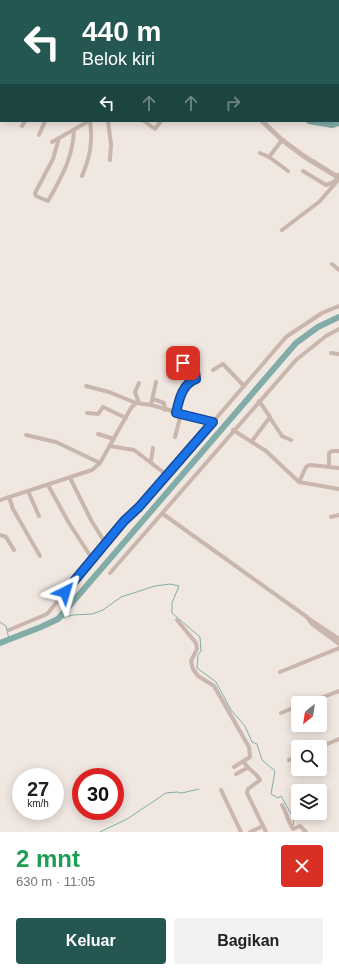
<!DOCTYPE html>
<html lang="id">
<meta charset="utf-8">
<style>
:root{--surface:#fff;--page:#f2f2f2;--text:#222;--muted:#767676;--accent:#245652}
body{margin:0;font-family:Arial,sans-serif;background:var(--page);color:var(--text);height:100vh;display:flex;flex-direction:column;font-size:15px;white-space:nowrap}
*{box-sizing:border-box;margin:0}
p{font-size:13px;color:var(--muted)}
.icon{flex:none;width:22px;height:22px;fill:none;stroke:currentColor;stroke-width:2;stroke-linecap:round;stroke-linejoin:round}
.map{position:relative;height:832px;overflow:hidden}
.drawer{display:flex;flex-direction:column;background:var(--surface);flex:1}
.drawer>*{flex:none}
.banner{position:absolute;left:0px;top:0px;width:339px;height:122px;box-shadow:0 2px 10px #0003;background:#245652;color:#fff;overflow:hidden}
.needle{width:26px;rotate:210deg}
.controls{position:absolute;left:291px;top:696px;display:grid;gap:8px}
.controls a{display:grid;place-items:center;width:36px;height:36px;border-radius:4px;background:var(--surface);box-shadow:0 2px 10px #0003;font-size:20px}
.speed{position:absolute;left:12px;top:768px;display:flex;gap:8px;font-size:20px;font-weight:700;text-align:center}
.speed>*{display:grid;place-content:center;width:52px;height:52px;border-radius:50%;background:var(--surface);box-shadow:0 2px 10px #0003;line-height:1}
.speed small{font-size:10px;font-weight:400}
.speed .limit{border:6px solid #d22;background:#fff;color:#111}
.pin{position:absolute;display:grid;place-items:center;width:34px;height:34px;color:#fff;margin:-17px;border-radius:8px;box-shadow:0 2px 6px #0006}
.me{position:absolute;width:44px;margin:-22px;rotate:40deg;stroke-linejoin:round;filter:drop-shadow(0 0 3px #0008)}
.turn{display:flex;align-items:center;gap:14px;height:84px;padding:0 16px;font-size:18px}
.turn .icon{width:52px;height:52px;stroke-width:2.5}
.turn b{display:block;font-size:28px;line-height:34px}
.lanes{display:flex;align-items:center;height:38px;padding:0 16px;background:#0003;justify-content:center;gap:20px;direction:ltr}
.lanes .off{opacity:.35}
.round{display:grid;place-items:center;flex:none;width:42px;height:42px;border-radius:4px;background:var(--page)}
.head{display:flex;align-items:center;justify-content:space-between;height:68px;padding:0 16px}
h1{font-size:24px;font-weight:700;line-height:30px;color:#1e9e55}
.button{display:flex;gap:8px;margin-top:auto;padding:8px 16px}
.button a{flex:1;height:46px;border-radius:4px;background:var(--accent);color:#fff;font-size:16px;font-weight:700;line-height:46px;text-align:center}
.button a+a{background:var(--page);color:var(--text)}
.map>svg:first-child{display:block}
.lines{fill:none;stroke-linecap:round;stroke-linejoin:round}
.stream{stroke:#82aca8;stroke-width:1}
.river{stroke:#82aca8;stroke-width:6}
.minor{stroke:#c9b6ad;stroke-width:4}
.tertiary{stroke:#c9b6ad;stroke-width:5}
.secondary{stroke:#9c857f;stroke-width:6}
.route-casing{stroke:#114b97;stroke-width:10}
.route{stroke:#1a73e8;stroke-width:7}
</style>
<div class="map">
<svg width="339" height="832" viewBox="0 0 339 832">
<rect width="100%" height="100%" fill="#f1e7e1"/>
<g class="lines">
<g class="stream">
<path d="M58,619L73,615L92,614L103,610L121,597L155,586L170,584L179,586L172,603V613L200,637L201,651L198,655L197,668L216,682L231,710L245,726L252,742L257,744L262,760L275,771L271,794L278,798L281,796L294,819L293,825"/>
<path d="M0,622L6,626L9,639"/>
<path d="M100,832L127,819L166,793L177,792L182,793L199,789"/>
</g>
<g class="river">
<path d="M114,1V0"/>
<path d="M309,121L332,125L339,123"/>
<path d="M0,643L41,627L58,619L296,343L318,327L339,317"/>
</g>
<g class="minor">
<path d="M167,0L169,1"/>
<path d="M231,0L234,1"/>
<path d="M158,1V0"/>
<path d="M0,5L1,6"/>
<path d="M0,23L1,21"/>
<path d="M338,54H339"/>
<path d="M108,121L111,144L110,160"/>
<path d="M144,121L155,129L161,121"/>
<path d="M22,126L25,121"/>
<path d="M39,135L45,121"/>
<path d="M59,138L53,159L35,193L36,196L48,201C61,178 73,158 74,130"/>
<path d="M282,140L269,157L288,171"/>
<path d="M52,142L89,121"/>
<path d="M260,153L269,157"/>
<path d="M303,171L326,185L332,183L339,178"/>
<path d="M82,176C90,157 93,142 90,121"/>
<path d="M282,230L319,202L339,179"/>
<path d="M332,264L339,270"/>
<path d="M331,353L339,354"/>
<path d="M213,370L223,364L244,386"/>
<path d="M139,383L135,392L139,403"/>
<path d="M86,386L109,392L136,403"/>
<path d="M153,399L164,403L165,410"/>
<path d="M151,405L156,382"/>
<path d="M87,413L98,414L103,407L126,418"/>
<path d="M176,413C179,400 182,384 196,379V373L185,364H180"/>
<path d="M270,418L282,436L291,440"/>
<path d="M233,430L266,451L299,482L339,489"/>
<path d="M98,434L114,439"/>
<path d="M26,435L56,442L100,463"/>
<path d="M175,437L181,414"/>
<path d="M252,441L270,417L259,401"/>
<path d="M110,446L134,450L167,475L213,422H214"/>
<path d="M151,461L153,448"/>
<path d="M329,467V453L332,451H339"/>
<path d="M70,478L91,520L104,541L107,542"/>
<path d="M299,482L306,467L310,465L339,468"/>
<path d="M48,485L69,523L93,560"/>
<path d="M28,491L39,516"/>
<path d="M9,497L13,509L40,556"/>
<path d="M0,500L92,470L100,463L131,408L136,403L151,405L213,422L286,337L322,313L339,306"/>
<path d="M163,514L307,617L312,624L339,644"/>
<path d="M331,517L339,515"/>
<path d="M0,535L6,537L14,550"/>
<path d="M110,573L296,360L326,336L339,329"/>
<path d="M309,619L339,639"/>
<path d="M177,620L196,643L197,649L191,661L193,669L198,676L214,686L249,747L250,757L234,767"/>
<path d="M9,630L47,614L124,521L139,507L167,475"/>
<path d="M280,672L339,648"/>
<path d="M307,703L339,691"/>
<path d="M281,713L298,706"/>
<path d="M320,747L339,739"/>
<path d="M289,760L298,757"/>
<path d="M244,762C248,770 256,772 260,780L248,789L247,793L266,832"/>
<path d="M236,774L247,768"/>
<path d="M221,790L241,832"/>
<path d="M282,805C286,812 289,823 293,829L300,826L306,832"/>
<path d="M250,832L263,826"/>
</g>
<g class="tertiary">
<path d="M55,0L57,1"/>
<path d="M262,121L282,140L305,157L338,177L339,175"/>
</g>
<g class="secondary">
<path d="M323,0V1"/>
<path d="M338,30L339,31"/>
</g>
</g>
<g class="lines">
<g class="route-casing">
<path id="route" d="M65,592L124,521L139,507L213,422L176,413C179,400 182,384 196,379L195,371L183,363"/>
</g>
<use href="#route" class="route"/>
</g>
</svg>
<div class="controls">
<a><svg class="needle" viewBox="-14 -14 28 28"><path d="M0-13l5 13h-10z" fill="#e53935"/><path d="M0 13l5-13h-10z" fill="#767676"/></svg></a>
<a><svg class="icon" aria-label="search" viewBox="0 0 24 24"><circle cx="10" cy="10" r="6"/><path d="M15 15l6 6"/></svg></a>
<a><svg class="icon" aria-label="layers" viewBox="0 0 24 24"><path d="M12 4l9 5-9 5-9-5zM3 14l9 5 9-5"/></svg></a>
</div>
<div class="speed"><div>27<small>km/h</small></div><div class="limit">30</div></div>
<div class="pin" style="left:183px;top:363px;background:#d93025"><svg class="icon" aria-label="arrive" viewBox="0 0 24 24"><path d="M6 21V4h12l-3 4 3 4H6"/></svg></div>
<svg class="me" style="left:65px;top:592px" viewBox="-20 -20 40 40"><path d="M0-17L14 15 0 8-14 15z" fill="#1a73e8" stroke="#fff" stroke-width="4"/></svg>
<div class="banner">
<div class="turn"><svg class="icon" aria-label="left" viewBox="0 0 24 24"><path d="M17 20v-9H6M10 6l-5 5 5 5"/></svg><div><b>440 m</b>Belok kiri</div></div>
<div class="lanes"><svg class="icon" aria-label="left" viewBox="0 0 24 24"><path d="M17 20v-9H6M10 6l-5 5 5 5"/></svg><svg class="icon off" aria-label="ahead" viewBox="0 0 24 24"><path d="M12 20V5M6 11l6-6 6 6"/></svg><svg class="icon off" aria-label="ahead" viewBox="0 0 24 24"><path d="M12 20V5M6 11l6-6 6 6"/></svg><svg class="icon off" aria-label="right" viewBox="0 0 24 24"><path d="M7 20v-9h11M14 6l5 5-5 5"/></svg></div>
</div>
</div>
<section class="drawer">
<div class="head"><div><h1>2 mnt</h1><p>630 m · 11:05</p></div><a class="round" style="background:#d93025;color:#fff"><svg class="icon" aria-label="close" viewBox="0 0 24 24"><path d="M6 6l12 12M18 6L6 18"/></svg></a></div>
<div class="button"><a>Keluar</a><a>Bagikan</a></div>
</section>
